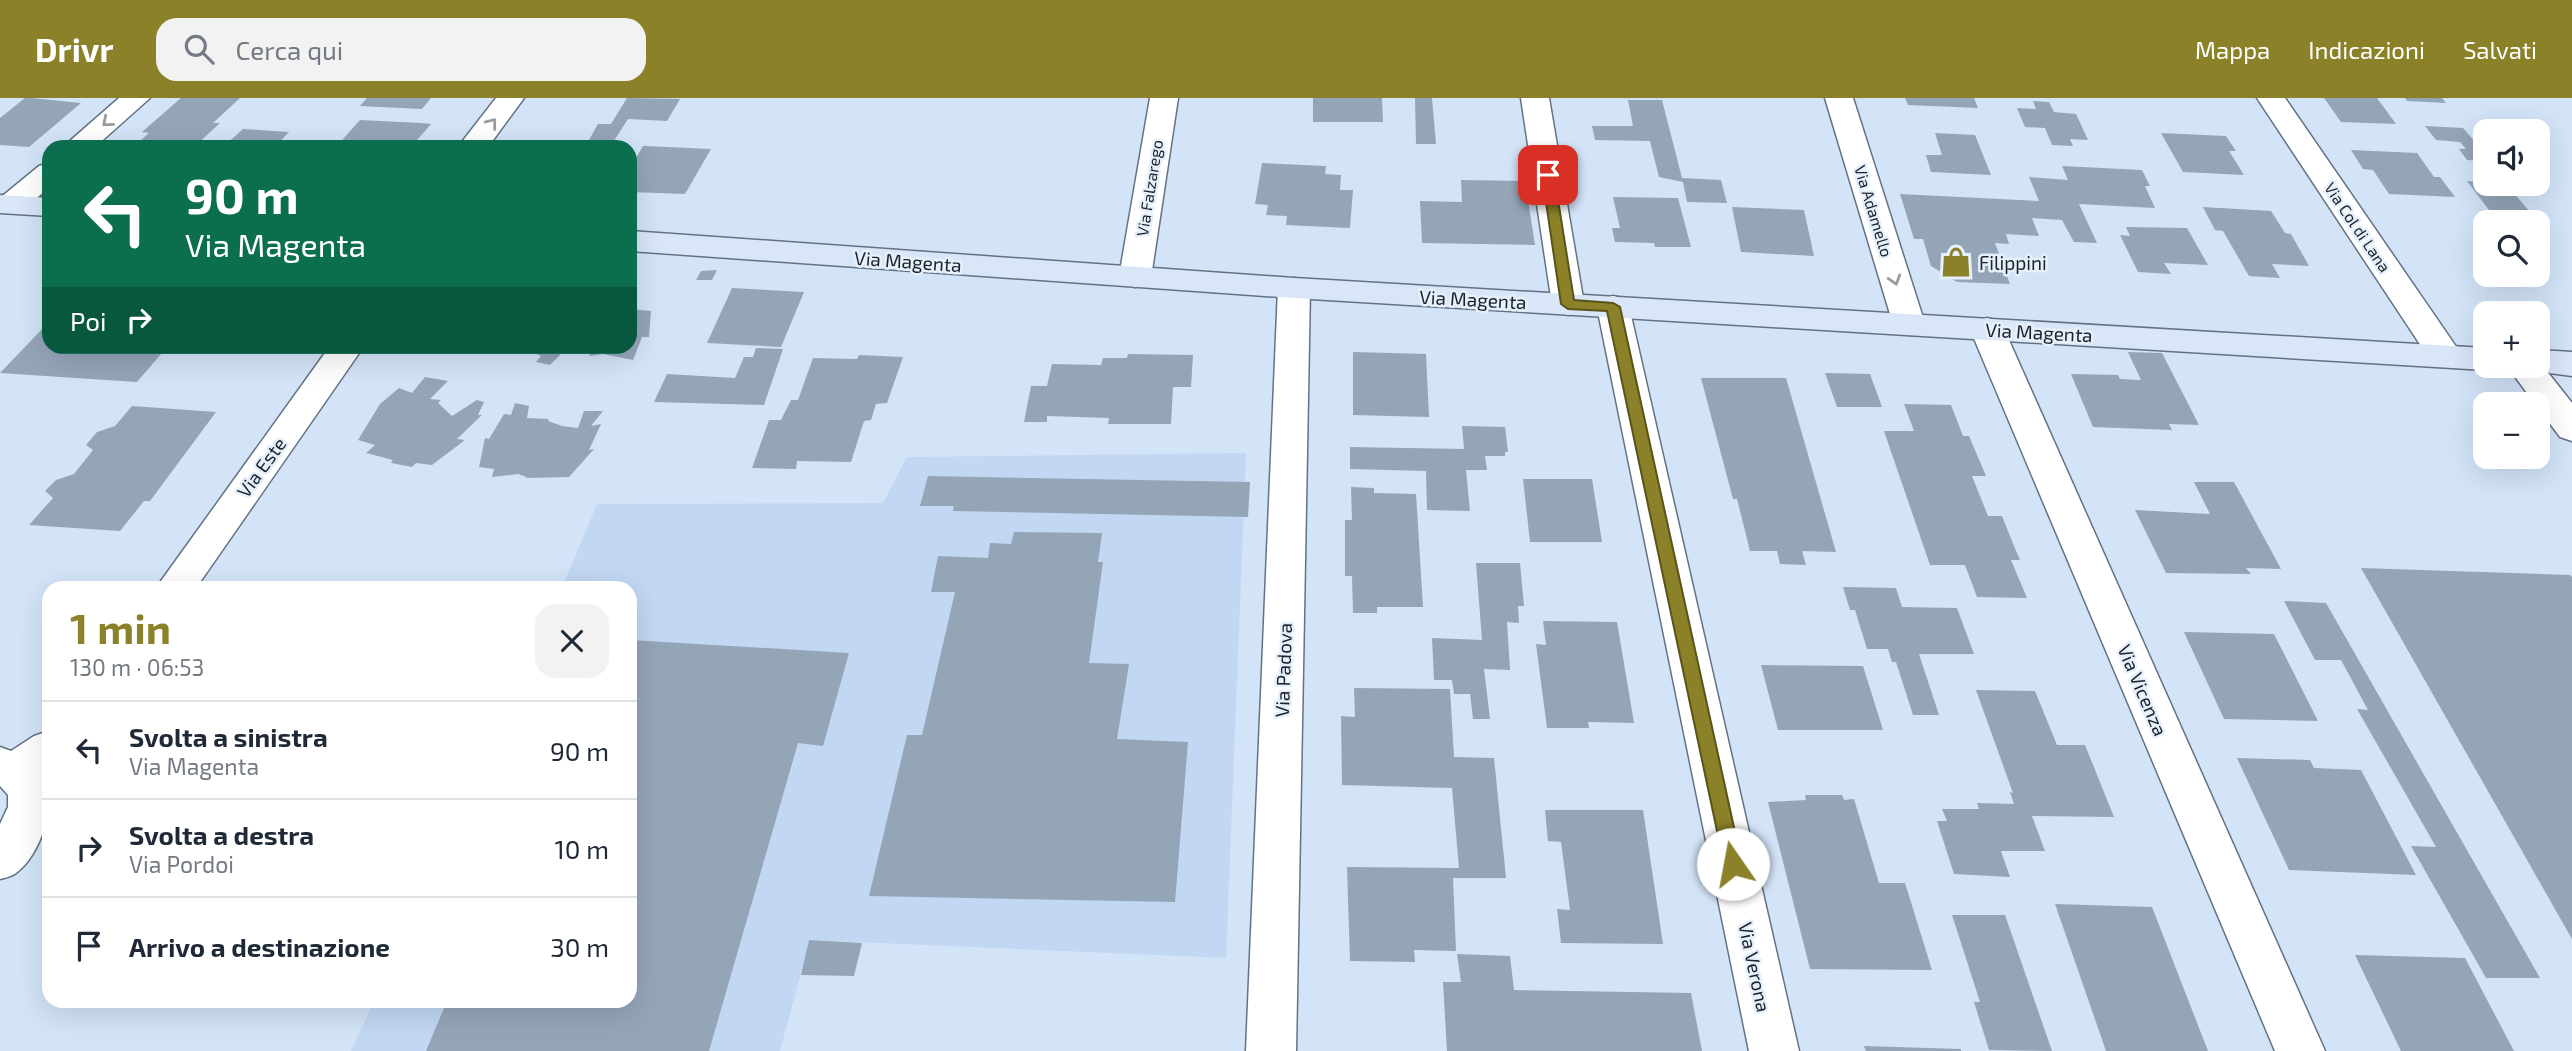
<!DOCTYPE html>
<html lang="it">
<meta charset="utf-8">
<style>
:root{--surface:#fff;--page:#f2f2f3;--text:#1f2937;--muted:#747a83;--line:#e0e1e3;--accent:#8a8128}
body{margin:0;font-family:"Exo 2",sans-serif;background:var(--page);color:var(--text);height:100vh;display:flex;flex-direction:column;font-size:26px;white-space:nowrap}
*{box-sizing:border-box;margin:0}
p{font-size:23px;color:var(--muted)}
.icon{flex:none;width:38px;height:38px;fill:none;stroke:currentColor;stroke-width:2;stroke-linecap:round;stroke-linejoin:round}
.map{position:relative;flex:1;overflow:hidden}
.panel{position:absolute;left:42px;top:483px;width:595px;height:427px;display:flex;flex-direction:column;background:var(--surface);border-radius:21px;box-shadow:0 7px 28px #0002}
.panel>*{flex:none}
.top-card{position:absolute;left:42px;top:42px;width:595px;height:214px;border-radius:21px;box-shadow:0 7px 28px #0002;background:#0b6e4f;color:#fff;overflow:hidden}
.fabs{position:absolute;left:2473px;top:21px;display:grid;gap:14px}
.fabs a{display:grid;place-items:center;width:77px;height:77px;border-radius:14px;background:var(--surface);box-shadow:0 7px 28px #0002;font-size:35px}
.pin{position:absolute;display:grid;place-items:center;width:60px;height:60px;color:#fff;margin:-30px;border-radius:14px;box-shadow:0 4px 10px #0006}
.me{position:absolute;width:77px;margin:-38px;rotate:348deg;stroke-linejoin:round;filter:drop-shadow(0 0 5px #0008)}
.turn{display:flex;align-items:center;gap:24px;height:147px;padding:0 28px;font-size:32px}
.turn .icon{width:91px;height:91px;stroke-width:2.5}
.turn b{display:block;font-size:49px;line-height:60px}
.then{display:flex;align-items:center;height:66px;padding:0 28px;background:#0003;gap:14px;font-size:26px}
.round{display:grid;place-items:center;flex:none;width:74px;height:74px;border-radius:21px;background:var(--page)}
.headline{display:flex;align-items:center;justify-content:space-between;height:119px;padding:0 28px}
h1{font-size:42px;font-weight:700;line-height:52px;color:var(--accent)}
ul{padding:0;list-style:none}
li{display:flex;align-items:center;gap:21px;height:98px;padding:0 28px;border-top:2px solid var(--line)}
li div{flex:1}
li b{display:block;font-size:26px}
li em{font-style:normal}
header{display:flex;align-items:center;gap:42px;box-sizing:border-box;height:98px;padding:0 35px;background:var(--accent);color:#fff}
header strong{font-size:33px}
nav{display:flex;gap:38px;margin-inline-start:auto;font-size:24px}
.search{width:490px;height:63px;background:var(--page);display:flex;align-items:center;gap:18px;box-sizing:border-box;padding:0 24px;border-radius:21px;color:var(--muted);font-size:26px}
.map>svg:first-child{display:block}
.built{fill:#c1d7f2}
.building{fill:#95a5b8}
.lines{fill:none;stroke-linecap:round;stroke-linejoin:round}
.street-casing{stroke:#637284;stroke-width:3}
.secondary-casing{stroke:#637284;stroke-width:3}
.street{fill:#fff;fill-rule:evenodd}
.secondary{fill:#d8e6f8;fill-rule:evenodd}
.oneway{stroke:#999c9f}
.route{fill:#8a8128;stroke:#5a541a;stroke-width:2}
.labels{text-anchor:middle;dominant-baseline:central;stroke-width:5;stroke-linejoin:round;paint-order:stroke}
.far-street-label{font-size:16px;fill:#1c2229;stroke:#e6f0fd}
.street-label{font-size:19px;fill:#1c2229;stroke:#e6f0fd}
.poi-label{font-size:19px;fill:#1c2229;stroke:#e6f0fd;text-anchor:start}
</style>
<header>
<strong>Drivr</strong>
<div class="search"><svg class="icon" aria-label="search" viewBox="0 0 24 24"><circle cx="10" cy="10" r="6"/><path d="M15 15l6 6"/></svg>Cerca qui</div>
<nav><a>Mappa</a><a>Indicazioni</a><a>Salvati</a></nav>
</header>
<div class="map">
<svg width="2572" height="953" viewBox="0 0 2572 953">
<rect width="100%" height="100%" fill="#d3e4f8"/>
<path class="built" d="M1246,355L1226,860L810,842L780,953H351L374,903H630V490H562L597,406L883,405L907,359Z"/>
<g class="building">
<path d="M25,0H31L81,5L29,49L0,47V20Z"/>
<path d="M181,0H240L213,25H220L194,49H133L149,35L142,34Z"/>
<path d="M367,0H431L422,11L360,8Z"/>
<path d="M627,0L680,1L667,23L628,21L610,49H585L598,26H611Z"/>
<path d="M1313,0H1382L1383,24H1313Z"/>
<path d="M1415,0H1432L1436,46H1416Z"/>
<path d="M1905,0H1974L1978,10L1908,7Z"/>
<path d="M2324,0H2377L2396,26L2341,24Z"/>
<path d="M2405,0H2442L2446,5L2407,3Z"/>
<path d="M1628,2H1662L1682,80L1721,82L1727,105L1687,104L1683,84L1659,79L1650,43L1595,42L1592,28H1633Z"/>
<path d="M2033,3L2049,4L2054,14L2076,16L2088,42L2070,41L2073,48L2052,47L2045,30L2025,29L2017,10L2036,11Z"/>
<path d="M360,22L421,25L431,26L411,49H336Z"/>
<path d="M2425,28L2463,30L2485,55V63L2467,62L2459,51H2466L2460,44L2436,42Z"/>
<path d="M243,31L289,34L275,49H223Z"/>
<path d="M1935,35L1975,37L1991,77L1931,74L1926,57H1942Z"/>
<path d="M2161,35L2226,38L2236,53H2229L2244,77L2183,74Z"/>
<path d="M643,48H645L711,51L685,96L630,94V70Z"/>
<path d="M2351,52L2417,55L2434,79H2440L2455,99L2389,96L2373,72L2363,71Z"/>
<path d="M1262,65L1326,68L1325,76L1341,77L1340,92H1353L1350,130L1286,127L1287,118L1266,117L1268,107L1255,106Z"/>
<path d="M2062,68L2142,72L2150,88H2145L2155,110L2079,106L2097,145L2074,144L2062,122L2032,120L2039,138L2006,136L2009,146L1995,145L2010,186L1957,184L1931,168L1923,141H1914L1900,96L2039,103L2029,79L2068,82Z"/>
<path d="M1461,82L1525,83L1535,147L1422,145L1420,103L1462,104Z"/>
<path d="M2467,83L2506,86L2530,114L2489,112Z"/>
<path d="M1613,99L1678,100L1691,149H1655L1654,145L1615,144L1612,130H1620Z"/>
<path d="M1732,109L1804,112L1814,158L1741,154Z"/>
<path d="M2203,109L2271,113L2285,135L2291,136L2309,168L2272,166L2280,180L2249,178L2223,133L2215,132Z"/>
<path d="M2126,129L2187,130L2208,167L2164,165L2171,176L2138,174L2120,137L2130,138Z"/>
<path d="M717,172L712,182H696L701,173Z"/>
<path d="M732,190L804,194L781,249L707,245Z"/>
<path d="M630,211L651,213L649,239H642L633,262L603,256L589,258L594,248H630Z"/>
<path d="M45,228H49V248H168L137,284L0,275Z"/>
<path d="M520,248H569L550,267L536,264L541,258Z"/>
<path d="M756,250L783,251L764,307L654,304L667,276L735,280L744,259H753Z"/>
<path d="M1353,254L1426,256L1429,319L1353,317Z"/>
<path d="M2128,254L2162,255L2199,327L2169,326L2172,332L2093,329L2071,276L2118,277L2120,281L2141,282Z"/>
<path d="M1128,256L1193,257L1191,289H1173L1171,326H1108L1109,320L1047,318V324H1024L1031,288H1047L1052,266L1101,267L1103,260H1127Z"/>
<path d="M859,257L903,259L887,305L876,306L871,322L864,323L851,364L797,363L796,371L752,370L769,322H781L791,302H798L813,260L857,261Z"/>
<path d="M1825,275L1870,276L1882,309H1837Z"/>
<path d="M425,279L448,283L430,301L441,302L438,305L452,318L477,302L484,304L478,317H482L457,341L465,342L432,367L416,365L412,369L391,365L393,362L366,355L375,347L358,342L380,306L399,290L412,295Z"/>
<path d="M1701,280H1786L1836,454L1802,453L1806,467L1780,466L1777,453H1750L1737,401H1733Z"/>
<path d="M515,305L529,308L527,320L549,321L548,323L562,328L578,330L584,313H603L591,328L601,326L589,352L594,351L569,379L525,380L527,379L518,376L492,379L494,371L479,369L485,340L489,341L504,316L511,317Z"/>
<path d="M1904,306L1951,307L1963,338H1969L1986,378H1972L1988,418H2002L2014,448L2020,462H2011L2027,500L1977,499L1965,467H1930L1884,333H1914Z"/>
<path d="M132,308L216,314L150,403H144L120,433L29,427L53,400L45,393L56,382L74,376L93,352L86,347L97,334L115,328Z"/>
<path d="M1462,328L1505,329L1508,354H1505V358H1485L1487,372H1466L1470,413L1427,412L1426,373L1350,371V349L1464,351Z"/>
<path d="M928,378L1250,384L1248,419L953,413L954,408H920Z"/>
<path d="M1523,381H1592L1602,444H1530Z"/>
<path d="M2194,384H2234L2281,471L2246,470L2251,476L2166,475L2135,412L2210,416Z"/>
<path d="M1351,389L1374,390V395L1416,396L1423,509H1377V515H1353L1352,478H1345V422H1352Z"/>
<path d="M1014,434L1102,435L1098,464H1103L1089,565L1129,566L1117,641L1188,644L1175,804L869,798L907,637H922L955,494H931L938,458L988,460L990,445L1011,446Z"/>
<path d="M1476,465H1520L1524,508H1518L1519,525L1507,524L1510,572L1484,571L1490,621H1473L1470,596H1454L1452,582H1434L1432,540L1482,542Z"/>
<path d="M2361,470L2570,477L2572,479V841Z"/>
<path d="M1843,489L1896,490L1902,509L1957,510L1974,556H1919L1939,617H1913L1896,564H1892L1888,551H1867L1855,512H1850Z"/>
<path d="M2284,503L2326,505L2540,880H2486L2411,748L2436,749L2357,611L2368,612L2341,562H2315Z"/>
<path d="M1543,523L1617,524L1634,625L1588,624L1589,630H1547L1536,546L1546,547Z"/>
<path d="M2184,534L2274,536L2318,623L2224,621Z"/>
<path d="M630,542L849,555L823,648L798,645L709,953H426L447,903H630Z"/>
<path d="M1761,567L1863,568L1883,632H1778Z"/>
<path d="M1354,590L1450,591L1454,659L1494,660L1506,780H1453L1456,853L1414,852L1415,864L1350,863L1347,769L1459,770L1452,690L1342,687L1341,618L1355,619Z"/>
<path d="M1976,592L2035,593L2057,647H2085L2114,719L2032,718L2045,753H2001L2010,779L1954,776L1937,723H1947L1942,711H1979L1977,705L2014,706L2010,694L2013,695Z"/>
<path d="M2237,660L2310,662L2314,670L2361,672L2416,777L2289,772Z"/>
<path d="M1805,697H1842L1844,702L1854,701L1879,785H1905L1932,872L1810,871L1768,704L1806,702Z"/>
<path d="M1545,712H1643L1663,846L1561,845L1557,811L1570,812L1561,744L1548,743Z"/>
<path d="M2055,806L2152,809L2208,953H2106Z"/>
<path d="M1952,817H2005L2052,953L1989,952L1974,904H1980Z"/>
<path d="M809,842L862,845L854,878L801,877Z"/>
<path d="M1457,856L1510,858L1514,892L1691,895L1702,953H1447L1443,884H1461Z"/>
<path d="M2355,857L2465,860L2514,953H2401Z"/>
<path d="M1864,948L1961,951V953H1866Z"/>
</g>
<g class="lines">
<g class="street-casing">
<g id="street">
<path d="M119,0H150L95,49H63Z"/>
<path d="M496,0H524L488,49H458Z"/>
<path d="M1150,0H1178L1151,179L1146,186L1135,189L1124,186L1119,179Z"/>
<path d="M1521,0H1549L1584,206L1579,214L1568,217L1557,214L1552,206Z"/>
<path d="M1825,0H1853L1925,226L1921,234L1909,237L1897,234L1893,226Z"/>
<path d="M2257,0H2285L2457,250L2462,258L2457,266L2445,269L2433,266Z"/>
<path d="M49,65V89C34,102 21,119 0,114V100L39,68Z"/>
<path d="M1294,180L1305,183L1310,190L1296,953H1246L1278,190L1283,183Z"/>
<path d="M1613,198L1625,201L1629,209L1799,953H1749L1597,209L1601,201Z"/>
<path d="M1987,220L1999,223L2004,231L2325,953H2275L1970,231L1975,223Z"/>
<path d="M330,248H364L196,490H156Z"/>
<path d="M2538,262L2572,305V343L2560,339L2507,268H2538Z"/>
<path d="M49,633V674L44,677C57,705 41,757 16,775C12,778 5,780 0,781V726L8,709V697L0,688V649L11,653L34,638Z"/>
</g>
</g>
<g class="secondary-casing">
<g id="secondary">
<path d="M0,97L49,100V118L0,115Z"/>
<path d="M630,133L1294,180L2485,250V268H2498L2485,272L1294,200L630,153Z"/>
<path d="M2538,252L2572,254V278L2526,272L2523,268H2538Z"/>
</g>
</g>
<use href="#street" class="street"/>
<use href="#secondary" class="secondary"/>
</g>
<defs><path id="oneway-chevron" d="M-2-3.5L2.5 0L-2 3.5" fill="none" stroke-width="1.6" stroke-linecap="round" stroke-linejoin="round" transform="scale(1.75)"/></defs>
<g class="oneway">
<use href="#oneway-chevron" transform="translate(107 24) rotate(140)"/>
<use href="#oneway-chevron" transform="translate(492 25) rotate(-52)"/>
<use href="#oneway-chevron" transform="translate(1895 182) rotate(73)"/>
</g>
<path class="route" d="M1548,74L1554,77L1574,202L1613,205L1620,209L1742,766L1740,772L1733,774L1727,772L1724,766L1607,213L1568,211L1561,206L1542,77Z"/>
<defs>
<g id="shop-bare" transform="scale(2.415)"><path d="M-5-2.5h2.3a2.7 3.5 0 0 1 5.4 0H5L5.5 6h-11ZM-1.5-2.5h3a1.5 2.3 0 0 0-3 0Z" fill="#8a8128" stroke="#e6f0fd" stroke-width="2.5" paint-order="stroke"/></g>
</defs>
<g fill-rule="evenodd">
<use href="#shop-bare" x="1956" y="164"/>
</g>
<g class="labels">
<g class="far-street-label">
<text transform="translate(1149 90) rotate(-81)">Via Falzarego</text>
<text transform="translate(1874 113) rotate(73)">Via Adamello</text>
<text transform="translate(2358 129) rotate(56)">Via Col di Lana</text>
</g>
<g class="street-label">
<text transform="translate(908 163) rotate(4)">Via Magenta</text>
<text transform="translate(1473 201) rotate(3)">Via Magenta</text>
<text transform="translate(2039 234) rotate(3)">Via Magenta</text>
<text transform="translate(261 369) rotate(-54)">Via Este</text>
<text transform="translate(1283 572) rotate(-88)">Via Padova</text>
<text transform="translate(2143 592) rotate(67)">Via Vicenza</text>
<text transform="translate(1755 869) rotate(78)">Via Verona</text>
</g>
<g class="poi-label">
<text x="1979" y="164">Filippini</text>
</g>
</g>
</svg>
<div class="fabs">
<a><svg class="icon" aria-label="sound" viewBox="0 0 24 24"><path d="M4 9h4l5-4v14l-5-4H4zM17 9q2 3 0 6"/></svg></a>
<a><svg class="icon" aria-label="search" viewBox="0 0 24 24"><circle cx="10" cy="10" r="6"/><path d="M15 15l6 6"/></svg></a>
<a>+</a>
<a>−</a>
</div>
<div class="pin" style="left:1548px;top:77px;background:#d93025"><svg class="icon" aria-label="arrive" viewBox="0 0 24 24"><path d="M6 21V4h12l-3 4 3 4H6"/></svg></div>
<svg class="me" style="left:1733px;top:766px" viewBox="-20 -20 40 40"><circle r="19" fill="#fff"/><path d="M0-13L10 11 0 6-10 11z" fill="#8a8128"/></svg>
<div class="top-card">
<div class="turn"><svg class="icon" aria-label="left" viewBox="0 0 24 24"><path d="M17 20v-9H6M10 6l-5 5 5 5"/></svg><div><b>90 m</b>Via Magenta</div></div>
<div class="then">Poi<svg class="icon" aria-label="right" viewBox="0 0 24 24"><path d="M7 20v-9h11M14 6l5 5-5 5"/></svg></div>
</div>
<section class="panel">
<div class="headline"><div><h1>1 min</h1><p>130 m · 06:53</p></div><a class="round"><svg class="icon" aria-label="close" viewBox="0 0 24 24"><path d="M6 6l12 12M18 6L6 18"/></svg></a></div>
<ul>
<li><svg class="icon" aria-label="left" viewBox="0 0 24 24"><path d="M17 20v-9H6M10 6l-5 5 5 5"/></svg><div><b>Svolta a sinistra</b><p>Via Magenta</p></div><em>90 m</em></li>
<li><svg class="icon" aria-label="right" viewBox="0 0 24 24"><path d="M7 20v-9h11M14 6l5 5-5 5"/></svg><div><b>Svolta a destra</b><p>Via Pordoi</p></div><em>10 m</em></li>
<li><svg class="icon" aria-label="arrive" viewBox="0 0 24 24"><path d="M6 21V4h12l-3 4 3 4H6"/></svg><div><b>Arrivo a destinazione</b></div><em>30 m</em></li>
</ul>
</section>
</div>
